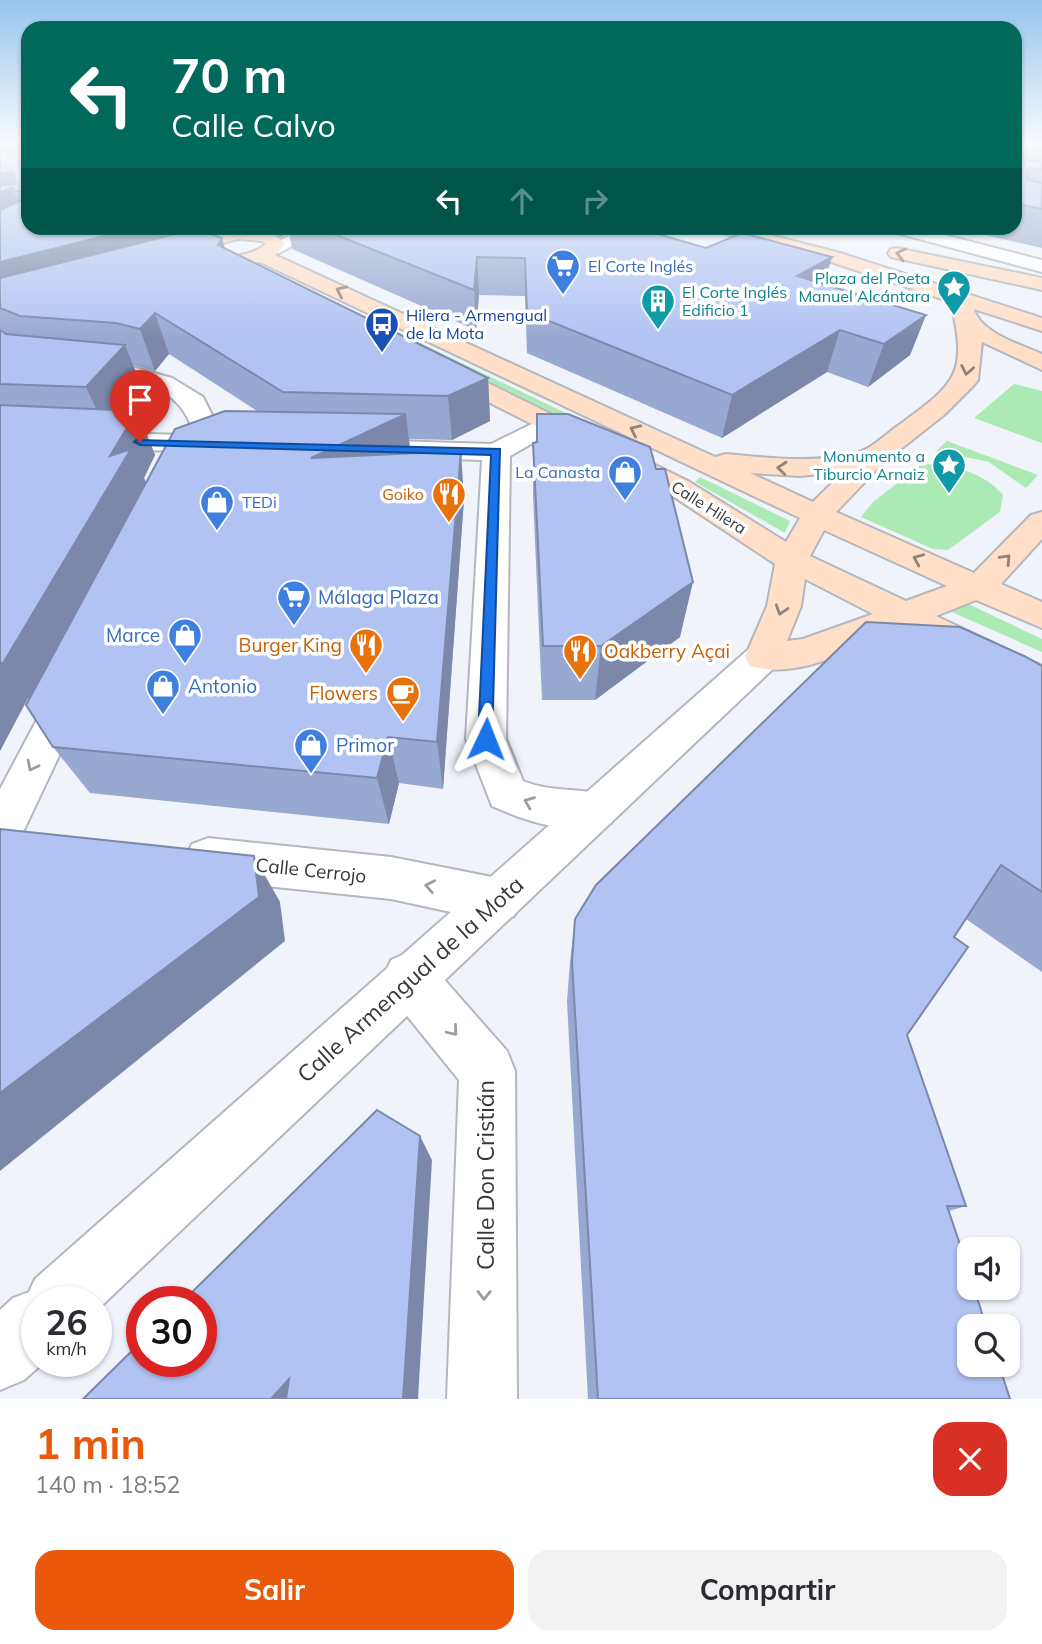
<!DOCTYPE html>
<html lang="es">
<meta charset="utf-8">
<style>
:root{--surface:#fff;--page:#f2f2f3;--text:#2b2b33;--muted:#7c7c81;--accent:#ea580c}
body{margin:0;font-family:Mulish,sans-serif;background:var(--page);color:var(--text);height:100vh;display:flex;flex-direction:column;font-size:26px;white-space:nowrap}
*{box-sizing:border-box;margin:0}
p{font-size:23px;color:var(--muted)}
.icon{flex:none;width:38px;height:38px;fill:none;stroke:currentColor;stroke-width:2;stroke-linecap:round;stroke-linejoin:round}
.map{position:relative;height:1399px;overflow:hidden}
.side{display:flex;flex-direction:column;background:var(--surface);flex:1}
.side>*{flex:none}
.hud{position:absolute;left:21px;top:21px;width:1001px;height:214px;border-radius:21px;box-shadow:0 2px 5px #0004;background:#00695c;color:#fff;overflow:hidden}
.fabs{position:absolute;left:957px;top:1237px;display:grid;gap:14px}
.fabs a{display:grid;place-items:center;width:63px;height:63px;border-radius:14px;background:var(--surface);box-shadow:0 2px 5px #0004;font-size:35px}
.speed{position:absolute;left:21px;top:1286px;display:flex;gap:14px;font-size:35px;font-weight:700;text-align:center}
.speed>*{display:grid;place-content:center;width:91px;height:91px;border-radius:50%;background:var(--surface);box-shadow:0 2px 5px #0004;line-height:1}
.speed small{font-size:18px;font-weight:400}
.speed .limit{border:10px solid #d22;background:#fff;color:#111}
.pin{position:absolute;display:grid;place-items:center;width:60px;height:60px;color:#fff;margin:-72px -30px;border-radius:50% 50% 50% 0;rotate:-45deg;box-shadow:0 0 7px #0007}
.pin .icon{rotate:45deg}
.me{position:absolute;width:77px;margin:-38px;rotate:2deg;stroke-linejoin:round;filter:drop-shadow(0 0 5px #0008)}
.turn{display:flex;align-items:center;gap:24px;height:147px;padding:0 35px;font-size:32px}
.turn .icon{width:91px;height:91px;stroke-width:2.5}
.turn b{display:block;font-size:49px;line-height:60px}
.lanes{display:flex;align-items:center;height:66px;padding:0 35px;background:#0003;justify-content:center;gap:35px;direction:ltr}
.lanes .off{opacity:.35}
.round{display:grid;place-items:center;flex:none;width:74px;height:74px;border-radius:21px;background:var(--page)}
.headline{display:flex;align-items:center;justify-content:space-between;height:119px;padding:0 35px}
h1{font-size:42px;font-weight:700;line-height:52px;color:var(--accent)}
.primary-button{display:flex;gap:14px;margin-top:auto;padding:14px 35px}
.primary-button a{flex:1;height:80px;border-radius:21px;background:var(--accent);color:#fff;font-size:28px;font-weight:700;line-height:80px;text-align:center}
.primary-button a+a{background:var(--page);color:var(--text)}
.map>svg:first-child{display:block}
.green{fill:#abeab4}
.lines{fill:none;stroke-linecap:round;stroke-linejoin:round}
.minor-casing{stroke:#b4b7bd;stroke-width:4}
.tertiary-casing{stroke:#b4b7bd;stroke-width:4}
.secondary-casing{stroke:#b4b7bd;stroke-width:4}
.minor{fill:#fff;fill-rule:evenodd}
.tertiary{fill:#fff;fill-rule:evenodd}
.secondary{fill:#ffdfc8;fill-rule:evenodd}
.wall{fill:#97a8d1;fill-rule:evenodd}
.shaded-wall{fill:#7b88aa}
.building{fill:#b0c3f3;stroke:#7b88aa;stroke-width:2}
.oneway{stroke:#91837a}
.oneway2{stroke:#9b9c9d}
.route{fill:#1a73e8;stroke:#114b97;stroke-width:2}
.labels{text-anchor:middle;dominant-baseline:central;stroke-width:7;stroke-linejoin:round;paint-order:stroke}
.far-shop-label{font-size:16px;fill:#366cbe;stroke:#fff;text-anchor:start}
.far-culture-label{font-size:16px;fill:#0d838f;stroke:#fff;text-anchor:end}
.far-transit-label{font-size:16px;fill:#164399;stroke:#fff;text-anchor:start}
.far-food-label{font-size:16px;fill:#c56008;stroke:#fff;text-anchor:end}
.far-street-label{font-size:16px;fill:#37383b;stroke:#fff}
.shop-label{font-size:19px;fill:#366cbe;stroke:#fff;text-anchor:start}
.food-label{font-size:19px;fill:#c56008;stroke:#fff;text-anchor:end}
.street-label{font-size:19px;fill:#37383b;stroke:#fff}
.near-street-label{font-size:23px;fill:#37383b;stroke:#fff}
</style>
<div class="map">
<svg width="1042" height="1399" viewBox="0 0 1042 1399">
<rect width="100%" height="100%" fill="#f0f3fa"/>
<g class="green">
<path d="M258,265L655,456L649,459L252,267Z"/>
<path d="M1014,384L1042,391V443L974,418Z"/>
<path d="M947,441L1038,475L1026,488L989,462L936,451Z"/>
<path d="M922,464C953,465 982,471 1003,495L1000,512L948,550L933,549L861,517L873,502Z"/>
<path d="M700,477L790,521L785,533L695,482Z"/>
<path d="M964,602L1042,639V652L945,609Z"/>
</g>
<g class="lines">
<g class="minor-casing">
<g id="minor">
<path d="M304,228H326L279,253L273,254L264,249Z"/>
<path d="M890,228H917L1042,260V272L893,232Z"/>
<path d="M0,339L39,360L132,367L172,378L203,397L216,423L211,436L227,438L231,444L227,450L204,452L194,473L184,475L174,473L170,467L177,451L0,446V430L185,435L190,423C164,360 79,389 28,373C18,370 9,362 0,356Z"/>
<path d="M550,415L559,418L563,423L559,428L510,456L506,739L523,781C552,793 583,787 611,797L618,810L611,823C572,837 528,822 492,806L466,739L482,460L359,456L349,454L345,448L349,442L359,440L491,444Z"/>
<path d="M70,678L83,682L89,692L16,847L0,852V789L57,682Z"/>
<path d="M208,838L391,857L497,878L514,884L521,900L514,916L497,922L391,899L208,880L192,874L185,859L192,844Z"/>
<path d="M409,952L427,960L507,1051L515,1071L517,1399H447L459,1080L391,996L383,978L391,960Z"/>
</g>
</g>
<g class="tertiary-casing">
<path id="tertiary" d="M763,644L776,648L781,657L776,666L96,1311V1302H37V1362H44L24,1380L0,1390V1310L13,1298L29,1292L35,1279L750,648Z"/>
</g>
<g class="secondary-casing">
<g id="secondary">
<path d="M716,228H743L840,253L1042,318V331L974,309C980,333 1022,345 1042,354V370L982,342L978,380L974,385L944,415L883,463L836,512L974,573L1031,515L1042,512V539L1001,584L1042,602V628L976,600L936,616L1042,666V696L903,629C858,646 799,681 750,666L745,657L767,606L775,564L668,493L433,374L429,369L433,364H449L688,481L786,542L800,518L260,262C237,269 205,272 189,251C192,247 196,240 200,238C221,226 269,224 285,244L275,255L715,457L726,454C770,458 816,464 859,452C873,448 887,433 899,425C956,383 968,375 951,302L828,261L719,232ZM238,239L262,241L266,244C251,256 226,261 208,250L211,246ZM843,472L813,502L750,473L800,476ZM824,530L947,586L906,601L810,556ZM805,579L873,614L803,639L787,641L801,606Z"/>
<path d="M897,248L1042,278V290L891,257L888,253L891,249Z"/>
</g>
</g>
<use href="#minor" class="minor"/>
<use href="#tertiary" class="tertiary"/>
<use href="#secondary" class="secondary"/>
</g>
<g class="wall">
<path d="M0,144H28V228H233L211,234L225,248L488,378L490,421L452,440L409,439L411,453L464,499L443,789L399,783L389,824L90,793L53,747L28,698L0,751ZM169,354L257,411L146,483L144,478L155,455L137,411L123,410L142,387L133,365L155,371Z"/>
<path d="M1015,144H1042V248L959,229L960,228H1015Z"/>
<path d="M253,228H637L926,315L910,355L868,387L827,372L722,438L527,353L525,296L479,295L476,330L292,249L289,233L280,237L267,228Z"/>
<path d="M537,414L680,637L595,700H542L533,495V443L536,442Z"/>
<path d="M1042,666V972L966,919L954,937L907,1035L966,1206L949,1211L1010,1399H588L567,1001L570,962L575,919Z"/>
</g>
<g class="shaded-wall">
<path d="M14,172L22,192L12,187L27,221L0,236V173Z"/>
<path d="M137,228H181L189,253L0,305V262Z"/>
<path d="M194,228H233L197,237Z"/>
<path d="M278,228H287L289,233L280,237Z"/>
<path d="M222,238L232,274L218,245Z"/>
<path d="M477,257L479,295L476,330L474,290Z"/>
<path d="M832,257L821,295L797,276Z"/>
<path d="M155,313L169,354L155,371L140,329Z"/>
<path d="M926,315L910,355L868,387L884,344Z"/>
<path d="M840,330L827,372L722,438L732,395Z"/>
<path d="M125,345L142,387L106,430L86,387Z"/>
<path d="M488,378L490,421L452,440L448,396Z"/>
<path d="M137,411L155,455L144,478L151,494L38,711L28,698L0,751V659L110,456Z"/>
<path d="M406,414L411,461L311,458Z"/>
<path d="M461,451L464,499L443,789L437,742Z"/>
<path d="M693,582L680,637L595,700L601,646Z"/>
<path d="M388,737L399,783L389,824L377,778Z"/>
<path d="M254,856L280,902L285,941L0,1171V1093Z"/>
<path d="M420,1136L432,1160L418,1399H403Z"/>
<path d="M289,1379L298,1399H271Z"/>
</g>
<g class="building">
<path d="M17,144H28V228H137L0,262V210L22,200L25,192L16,191L12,187L0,193V186L16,184L14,172L0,173V151L14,155L17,153Z"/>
<path d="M1015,144H1042V150L1027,147V160L1042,162V170L1030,168L1027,170V180L1042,183V209L1015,203V172L1020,169L1015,168Z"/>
<path d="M319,228H637L706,248L742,233L832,257L797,276L926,315L884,344L840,330L732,395L527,312L525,258L477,257L474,290Z"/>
<path d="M196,229L222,238L218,245L488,378L448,396L283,392L155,313L140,329L116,323L20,316L0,308V278Z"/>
<path d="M0,330L6,334L125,345L86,387L0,384Z"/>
<path d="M0,405L137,411L110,456L131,449L2,665L0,661Z"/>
<path d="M225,411L406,414L311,458L461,451L437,742L388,737L377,778L53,747L26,705L175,429Z"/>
<path d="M537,414H568L650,447L656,469H665L693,582L601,646H543L533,443L537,442Z"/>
<path d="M866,622L960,627L1024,656L1042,666V892L1001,865L954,937L968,947L907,1035L966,1206H947L970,1274V1288H974L986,1326H970V1365H999L1010,1399H598L572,962L575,919L596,885Z"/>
<path d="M0,829L254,856L259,897L0,1093Z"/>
<path d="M377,1110L420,1136L403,1399H286L289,1379L271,1399H83L142,1341V1362H201V1302H182Z"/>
</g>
<defs><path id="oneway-chevron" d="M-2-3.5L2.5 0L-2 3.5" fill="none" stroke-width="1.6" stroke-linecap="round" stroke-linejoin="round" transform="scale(1.75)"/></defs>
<g class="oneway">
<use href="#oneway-chevron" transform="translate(901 254) rotate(-166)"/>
<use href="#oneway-chevron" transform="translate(341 291) rotate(-155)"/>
<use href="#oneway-chevron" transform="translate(967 370) rotate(101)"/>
<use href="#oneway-chevron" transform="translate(635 430) rotate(-155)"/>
<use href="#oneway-chevron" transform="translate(782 468) rotate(-175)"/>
<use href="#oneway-chevron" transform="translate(918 559) rotate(-157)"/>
<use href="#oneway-chevron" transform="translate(1006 559) rotate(-47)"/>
<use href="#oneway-chevron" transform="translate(781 610) rotate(108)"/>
</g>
<g class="oneway2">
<use href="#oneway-chevron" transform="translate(32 766) rotate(117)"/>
<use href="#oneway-chevron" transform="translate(529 802) rotate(-158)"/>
<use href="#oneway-chevron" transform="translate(430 886) rotate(-169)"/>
<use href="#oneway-chevron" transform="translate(453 1031) rotate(50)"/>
<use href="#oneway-chevron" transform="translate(484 1295) rotate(91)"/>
</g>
<linearGradient id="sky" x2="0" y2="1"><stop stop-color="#97c4ed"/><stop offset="0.42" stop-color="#f8fafd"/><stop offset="1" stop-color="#f8fafd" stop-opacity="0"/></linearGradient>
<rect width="1042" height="340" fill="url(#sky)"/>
<path class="route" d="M136,440L500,449L492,744L486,746L478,739L491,455L140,445L134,442Z"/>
<defs>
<g id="supermarket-pin" transform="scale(1.75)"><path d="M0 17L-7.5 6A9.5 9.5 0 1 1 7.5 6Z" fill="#3f7fe0" stroke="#fff"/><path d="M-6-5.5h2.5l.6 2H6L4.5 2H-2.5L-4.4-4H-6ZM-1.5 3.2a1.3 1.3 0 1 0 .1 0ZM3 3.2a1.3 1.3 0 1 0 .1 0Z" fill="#fff"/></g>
<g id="sight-pin" transform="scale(1.75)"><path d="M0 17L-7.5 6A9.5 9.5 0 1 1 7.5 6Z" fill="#0f9aa8" stroke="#fff"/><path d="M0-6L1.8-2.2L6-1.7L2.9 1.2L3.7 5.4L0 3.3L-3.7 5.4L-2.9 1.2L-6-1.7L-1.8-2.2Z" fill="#fff"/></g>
<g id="building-pin" transform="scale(1.75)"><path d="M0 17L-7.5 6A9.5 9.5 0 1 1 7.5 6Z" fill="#0f9aa8" stroke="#fff"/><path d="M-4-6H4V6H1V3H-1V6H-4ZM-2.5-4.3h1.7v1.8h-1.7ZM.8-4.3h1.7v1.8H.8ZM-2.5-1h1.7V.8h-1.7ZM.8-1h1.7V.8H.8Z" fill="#fff"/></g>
<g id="bus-pin" transform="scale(1.75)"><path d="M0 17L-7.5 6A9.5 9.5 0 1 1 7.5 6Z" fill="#1a4fb4" stroke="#fff"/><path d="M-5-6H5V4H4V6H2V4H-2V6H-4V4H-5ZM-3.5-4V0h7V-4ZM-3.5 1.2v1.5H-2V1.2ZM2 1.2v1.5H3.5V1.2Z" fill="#fff"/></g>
<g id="shop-pin" transform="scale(1.75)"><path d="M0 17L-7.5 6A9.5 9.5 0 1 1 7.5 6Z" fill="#3f7fe0" stroke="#fff"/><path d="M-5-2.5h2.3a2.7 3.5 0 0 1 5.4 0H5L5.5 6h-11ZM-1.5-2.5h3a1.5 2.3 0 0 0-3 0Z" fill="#fff"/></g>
<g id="restaurant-pin" transform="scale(1.75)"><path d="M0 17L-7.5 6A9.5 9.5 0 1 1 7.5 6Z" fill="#e8710a" stroke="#fff"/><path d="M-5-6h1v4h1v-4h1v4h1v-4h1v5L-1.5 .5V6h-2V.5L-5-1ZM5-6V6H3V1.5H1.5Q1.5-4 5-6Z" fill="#fff"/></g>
<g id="cafe-pin" transform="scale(1.75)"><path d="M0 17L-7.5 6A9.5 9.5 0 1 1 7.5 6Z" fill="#e8710a" stroke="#fff"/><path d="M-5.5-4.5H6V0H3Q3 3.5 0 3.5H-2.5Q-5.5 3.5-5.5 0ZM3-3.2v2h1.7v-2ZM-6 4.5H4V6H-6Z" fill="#fff"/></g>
</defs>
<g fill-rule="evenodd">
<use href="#supermarket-pin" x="563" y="266"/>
<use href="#sight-pin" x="954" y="287"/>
<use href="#building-pin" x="658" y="301"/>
<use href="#bus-pin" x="382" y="324"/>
<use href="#sight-pin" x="949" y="465"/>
<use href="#shop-pin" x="625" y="472"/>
<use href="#restaurant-pin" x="449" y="494"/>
<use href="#shop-pin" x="217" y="502"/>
<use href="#supermarket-pin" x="294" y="597"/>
<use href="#shop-pin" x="185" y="635"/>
<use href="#restaurant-pin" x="366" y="645"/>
<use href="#restaurant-pin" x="580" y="651"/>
<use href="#shop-pin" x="163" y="686"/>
<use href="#cafe-pin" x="403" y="693"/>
<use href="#shop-pin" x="311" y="745"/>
</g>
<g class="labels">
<g class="far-shop-label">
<text x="588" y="266">El Corte Inglés</text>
<text x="600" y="472" text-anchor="end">La Canasta</text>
<text x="242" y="502">TEDi</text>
</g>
<g class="far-culture-label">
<text x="930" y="278">Plaza del Poeta<tspan x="930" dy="18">Manuel Alcántara</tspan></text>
<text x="682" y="292" text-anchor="start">El Corte Inglés<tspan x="682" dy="18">Edificio 1</tspan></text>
<text x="925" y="456">Monumento a<tspan x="925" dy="18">Tiburcio Arnaiz</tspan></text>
</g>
<g class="far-transit-label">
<text x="406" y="315">Hilera - Armengual<tspan x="406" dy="18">de la Mota</tspan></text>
</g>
<g class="far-food-label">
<text x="424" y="494">Goiko</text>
</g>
<g class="far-street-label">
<text transform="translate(709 507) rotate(32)">Calle Hilera</text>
</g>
<g class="shop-label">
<text x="318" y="597">Málaga Plaza</text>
<text x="160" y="635" text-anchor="end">Marce</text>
<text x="188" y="686">Antonio</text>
<text x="336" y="745">Primor</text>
</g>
<g class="food-label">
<text x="342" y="645">Burger King</text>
<text x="604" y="651" text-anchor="start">Oakberry Açai</text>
<text x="378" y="693">Flowers</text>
</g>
<g class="street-label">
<text transform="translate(311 870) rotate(6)">Calle Cerrojo</text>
</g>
<g class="near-street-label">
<text transform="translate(410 979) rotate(-42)">Calle Armengual de la Mota</text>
<text transform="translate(485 1175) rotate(-90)">Calle Don Cristián</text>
</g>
</g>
</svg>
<div class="fabs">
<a><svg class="icon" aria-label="sound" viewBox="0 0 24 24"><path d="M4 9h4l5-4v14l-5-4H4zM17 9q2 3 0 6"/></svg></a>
<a><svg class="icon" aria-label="search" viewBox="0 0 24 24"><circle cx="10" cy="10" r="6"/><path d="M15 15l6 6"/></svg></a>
</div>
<div class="speed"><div>26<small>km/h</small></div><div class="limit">30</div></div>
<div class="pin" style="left:140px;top:442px;background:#d93025"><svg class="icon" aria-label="arrive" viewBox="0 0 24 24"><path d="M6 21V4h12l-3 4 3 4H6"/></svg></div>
<svg class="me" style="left:486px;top:739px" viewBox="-20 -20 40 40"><path d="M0-17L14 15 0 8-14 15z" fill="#1a73e8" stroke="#fff" stroke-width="4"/></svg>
<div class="hud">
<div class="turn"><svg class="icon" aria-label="left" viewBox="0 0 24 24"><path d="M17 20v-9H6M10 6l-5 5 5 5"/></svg><div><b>70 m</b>Calle Calvo</div></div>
<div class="lanes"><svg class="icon" aria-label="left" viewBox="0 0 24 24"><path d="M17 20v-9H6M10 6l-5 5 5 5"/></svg><svg class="icon off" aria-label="ahead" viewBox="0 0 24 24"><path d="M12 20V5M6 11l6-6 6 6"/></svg><svg class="icon off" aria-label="right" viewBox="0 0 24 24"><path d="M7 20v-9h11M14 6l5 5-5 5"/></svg></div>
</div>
</div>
<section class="side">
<div class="headline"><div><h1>1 min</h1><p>140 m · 18:52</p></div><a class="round" style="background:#d93025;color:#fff"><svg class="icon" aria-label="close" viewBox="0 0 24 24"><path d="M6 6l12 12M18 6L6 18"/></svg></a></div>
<div class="primary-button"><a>Salir</a><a>Compartir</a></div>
</section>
